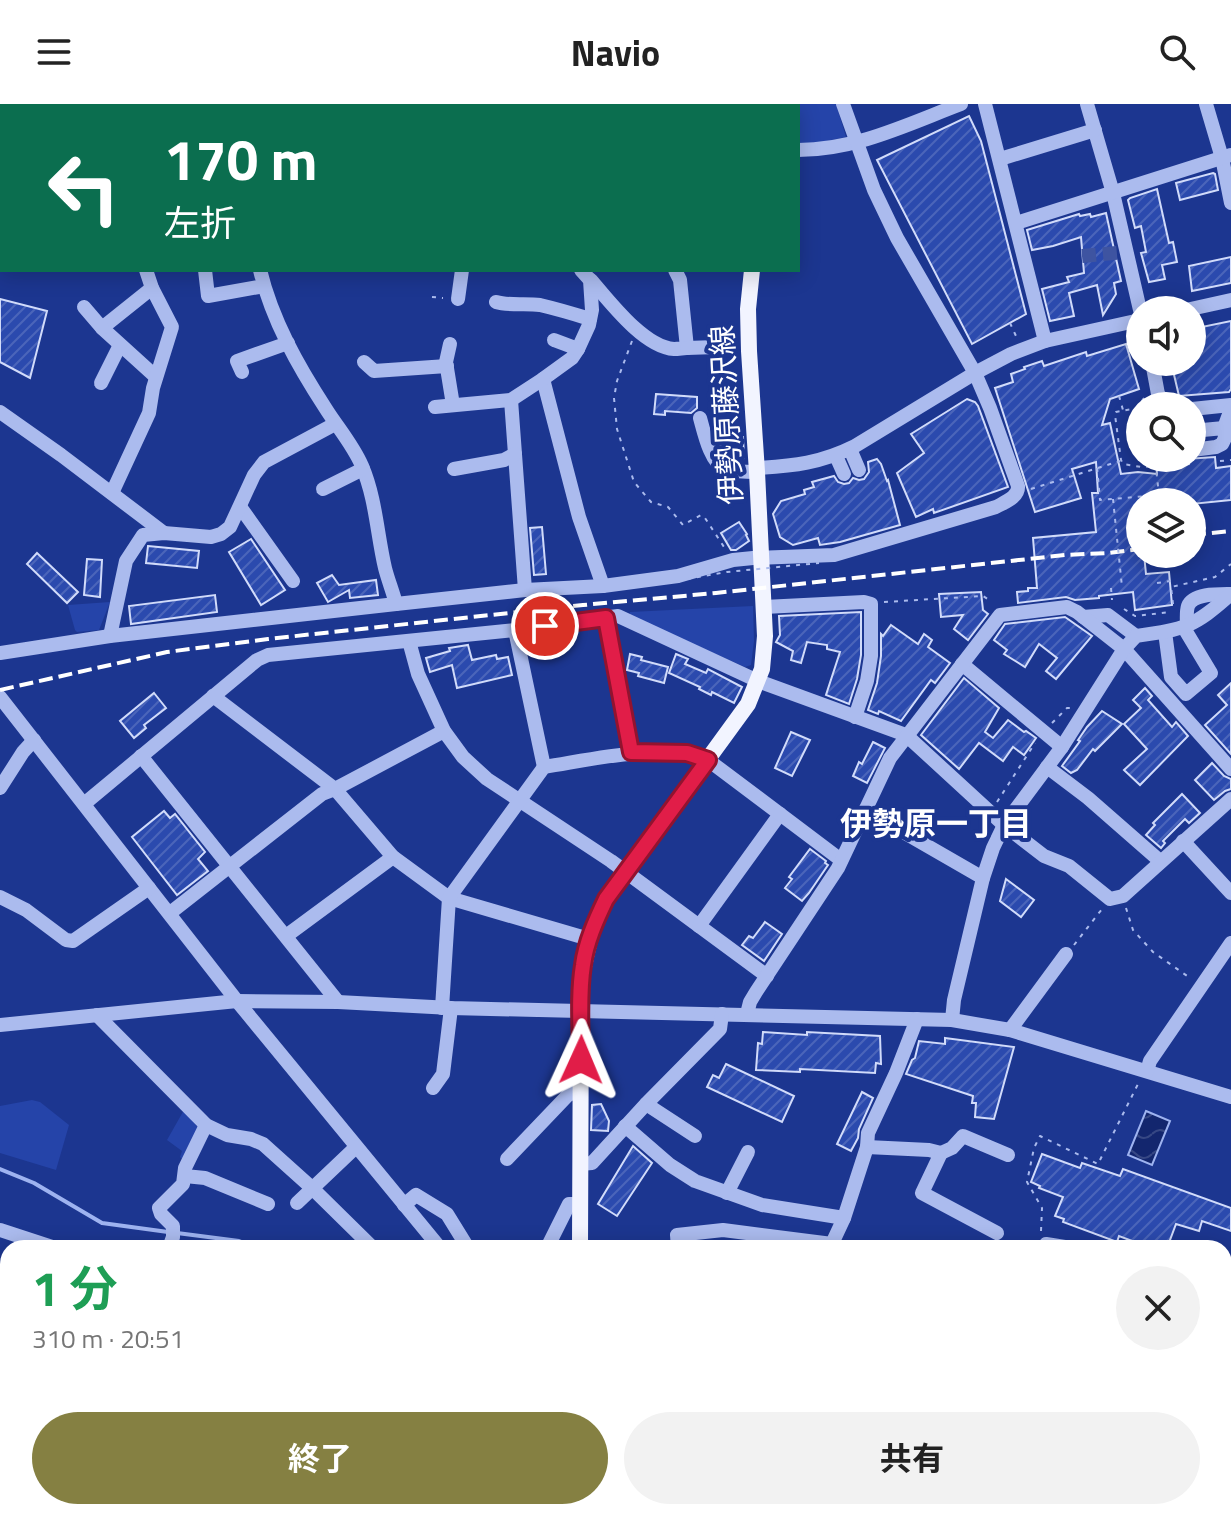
<!DOCTYPE html>
<html lang="ja">
<meta charset="utf-8">
<style>
:root{--surface:#fff;--page:#f2f2f2;--text:#222;--muted:#767676;--accent:#858042}
body{margin:0;font-family:"Titillium Web","Noto Sans JP",sans-serif;background:var(--page);color:var(--text);height:100vh;display:flex;flex-direction:column;font-size:30px;white-space:nowrap}
*{box-sizing:border-box;margin:0}
p{font-size:26px;color:var(--muted)}
.icon{flex:none;width:44px;height:44px;fill:none;stroke:currentColor;stroke-width:2;stroke-linecap:round;stroke-linejoin:round}
.map{position:relative;flex:1;overflow:hidden}
.details{position:absolute;left:0px;top:1136px;width:1232px;height:280px;display:flex;flex-direction:column;background:var(--surface);border-radius:24px 24px 0 0;box-shadow:0 4px 20px #0003}
.details>*{flex:none}
.guide{position:absolute;left:0px;top:0px;width:800px;height:168px;box-shadow:0 4px 20px #0003;background:#0b6e4f;color:#fff;overflow:hidden}
.controls{position:absolute;left:1126px;top:192px;display:grid;gap:16px}
.controls a{display:grid;place-items:center;width:80px;height:80px;border-radius:50%;background:var(--surface);box-shadow:0 4px 20px #0003;font-size:40px}
.pin{position:absolute;display:grid;place-items:center;width:68px;height:68px;color:#fff;margin:-34px;border:4px solid #fff;border-radius:50%;box-shadow:0 2px 8px #0007}
.me{position:absolute;width:88px;margin:-44px;rotate:1deg;stroke-linejoin:round;filter:drop-shadow(0 0 6px #0008)}
.turn{display:flex;align-items:center;gap:28px;height:168px;padding:0 32px;font-size:36px}
.turn .icon{width:104px;height:104px;stroke-width:2.5}
.turn b{display:block;font-size:56px;line-height:68px}
.round{display:grid;place-items:center;flex:none;width:84px;height:84px;border-radius:42px;background:var(--page)}
.head{display:flex;align-items:center;justify-content:space-between;height:136px;padding:0 32px}
h1{font-size:48px;font-weight:700;line-height:60px;color:#1e9e55}
.action{display:flex;gap:16px;margin-top:auto;padding:16px 32px}
.action a{flex:1;height:92px;border-radius:48px;background:var(--accent);color:#fff;font-size:32px;font-weight:700;line-height:92px;text-align:center}
.action a+a{background:var(--page);color:var(--text)}
header{display:flex;justify-content:space-between;align-items:center;height:104px;padding:0 32px;background:var(--surface);font-size:36px;font-weight:700}
.map>svg:first-child{display:block}
.green{fill:#2544a9}
.water{fill:url(#water-waves);stroke:#9eb3f0;stroke-width:2}
.lines{fill:none;stroke-linecap:round;stroke-linejoin:round}
.stream{stroke:#9eb3f0;stroke-width:4}
.building{fill:url(#building-hatch);stroke:#d1dbfa;stroke-width:2}
.minor-tunnel{stroke:#3e54a1;stroke-width:14;stroke-dasharray:14 7;stroke-linecap:butt}
.path{stroke:#abbbee;stroke-width:2;stroke-dasharray:4 6;stroke-linecap:butt}
.minor{stroke:#abbbee;stroke-width:14}
.major{stroke:#f2f4ff;stroke-width:16}
.rail{stroke:#fff;stroke-width:4;stroke-dasharray:14 6;stroke-linecap:butt}
.path-bridge{stroke:#abbbee;stroke-width:2;stroke-dasharray:4 6;stroke-linecap:butt}
.route-casing{stroke:#92132f;stroke-width:20}
.route{stroke:#e11d48;stroke-width:14}
.labels{text-anchor:middle;dominant-baseline:central;stroke-width:8;stroke-linejoin:round;paint-order:stroke}
.street-label{font-size:30px;fill:#fff;stroke:#1c3690}
.neighbourhood-label{font-size:32px;font-weight:bold;fill:#fff;stroke:#1c3690}
</style>
<header><svg class="icon" aria-label="menu" viewBox="0 0 24 24"><path d="M4 6h16M4 12h16M4 18h16"/></svg>Navio<svg class="icon" aria-label="search" viewBox="0 0 24 24"><circle cx="10" cy="10" r="6"/><path d="M15 15l6 6"/></svg></header>
<div class="map">
<svg width="1231" height="1416" viewBox="0 0 1231 1416">
<defs>
<pattern id="water-waves" width="16" height="10" patternUnits="userSpaceOnUse" patternTransform="scale(2)"><rect width="16" height="10" fill="#13266e"/><path d="M0 5q4-4 8 0t8 0" fill="none" stroke="#364784"/></pattern>
<pattern id="building-hatch" width="6" height="6" patternUnits="userSpaceOnUse" patternTransform="scale(2)"><rect width="6" height="6" fill="#2b4aae"/><path d="M-1 1l2-2M0 6l6-6M5 7l2-2" fill="none" stroke="#4b65ba"/></pattern>
</defs>
<rect width="100%" height="100%" fill="#1c3690"/>
<g class="green">
<path d="M777,0H836L846,33L816,39H798V2H777Z"/>
<path d="M110,498L99,526L77,528L75,526L68,501Z"/>
<path d="M753,502L754,537L751,561L745,563L630,512V508Z"/>
<path d="M32,996L40,998L69,1021L56,1066L0,1049V1002Z"/>
<path d="M184,1006L199,1025L183,1056L180,1053L182,1047L167,1036Z"/>
</g>
<path class="water" d="M1146,1007L1170,1017L1152,1061L1128,1051Z"/>
<g class="lines">
<g class="stream">
<path d="M0,1065L34,1079L102,1119L168,1128"/>
<path d="M177,1129L239,1137L257,1144"/>
</g>
</g>
<g class="building">
<path d="M969,12L981,37L1026,210L972,240L877,56Z"/>
<path d="M1213,69L1215,70L1218,86L1180,96L1176,79Z"/>
<path d="M1157,85L1169,139L1173,138L1177,158L1162,161L1165,175L1149,178L1141,149L1146,148L1141,122L1135,124L1128,96L1130,94Z"/>
<path d="M1106,109L1121,177L1114,179L1116,190L1103,211L1097,181L1069,189L1074,212L1050,217L1042,185L1069,178L1067,173L1084,169L1081,133L1053,142L1032,146L1027,126L1079,110L1080,112L1090,110L1091,113Z"/>
<path d="M1231,153V179L1192,187L1189,162Z"/>
<path d="M0,195L47,207L30,274L0,258Z"/>
<path d="M1231,217V285L1229,288L1179,292L1171,258H1193L1192,255L1196,254L1192,236V225Z"/>
<path d="M1126,240L1139,285L1110,295L1102,321L1110,319L1121,370L1138,368L1157,370L1156,357L1215,353L1216,364L1231,362V396L1192,400V398H1140V401H1138L1140,450H1144L1146,470L1169,468L1172,501L1135,506L1133,488L1099,492V494L1075,496L1066,493L1018,499L1017,488L1028,487V484H1037L1033,434L1096,428L1092,389H1098L1096,358L1072,365L1081,394L1035,408L995,284L1013,278L1011,270L1025,265L1024,263L1042,257L1044,262L1086,248L1087,252Z"/>
<path d="M656,290L697,293V304L691,309L665,307V311L654,310Z"/>
<path d="M967,295L975,298L978,302L1008,383L934,409L933,405L916,413L897,369L924,349L911,330Z"/>
<path d="M743,333L744,354L728,355L717,335Z"/>
<path d="M877,355L881,360L887,377L888,376L900,421L840,438L820,441L818,434L793,441L780,433L773,410L781,397L805,390L804,386L814,383L812,378L834,372L838,378L844,380L849,379L853,374L859,376L864,375L869,368L868,358Z"/>
<path d="M739,418L747,430L746,431L749,437L736,446H731L721,429Z"/>
<path d="M542,423L546,470L534,471L530,424Z"/>
<path d="M251,435L285,486L261,501L229,448Z"/>
<path d="M148,442L199,447L197,464L146,459Z"/>
<path d="M37,449L78,488L67,499L27,460Z"/>
<path d="M87,455L102,456L100,493L84,491Z"/>
<path d="M332,471L339,481L376,476L378,491L350,494L349,486L328,498L317,479Z"/>
<path d="M981,488L983,506L988,510L968,536L954,525L963,511L941,513L939,490Z"/>
<path d="M215,491L217,508L131,520L129,502Z"/>
<path d="M861,508V551L857,575L849,600L826,591L840,548L827,545V541L807,538L801,559L791,556L793,547L776,538L780,531L779,512Z"/>
<path d="M1065,513L1092,532L1056,575L1046,567L1057,554L1039,540L1025,563L1004,550L1007,546L994,536L1005,520Z"/>
<path d="M891,521L918,540L924,530L932,536L928,543L950,559L935,579L931,576L901,617L879,607L878,610L868,606L877,579L881,552V530L883,532Z"/>
<path d="M468,541L472,556L496,551L497,555L508,553L512,571L457,584L452,561L430,568L426,554L450,547L449,544Z"/>
<path d="M630,550L642,553L641,556L668,563L664,579L638,572L639,569L627,566Z"/>
<path d="M676,550L688,555L685,560L706,569L708,565L742,583L734,599L712,588L711,591L699,585L700,583L669,569Z"/>
<path d="M964,574L999,604L985,628L993,634L1008,616L1024,628L1026,627L1036,634L1024,651L1013,643L1003,657L979,639L959,665L921,631Z"/>
<path d="M1231,579V650L1205,621L1227,601L1218,591Z"/>
<path d="M1145,584L1152,592L1148,596L1172,623L1176,618L1188,632L1140,681L1124,666L1147,645L1124,620L1141,604L1133,596Z"/>
<path d="M154,589L166,604L144,621L146,624L134,634L120,617Z"/>
<path d="M1102,607L1122,620L1095,647L1093,645L1077,666L1071,669L1062,662L1080,637L1078,636L1087,623Z"/>
<path d="M791,628L810,636L792,672L775,664Z"/>
<path d="M873,638L885,644L867,679L853,672L859,658L862,660Z"/>
<path d="M1212,659L1224,672L1231,675V685L1225,687L1214,696L1195,676Z"/>
<path d="M1182,690L1200,709L1189,719L1185,715L1163,737L1165,739L1161,744L1146,731L1155,721L1153,719Z"/>
<path d="M164,707L170,714L175,710L205,748L198,755L208,767L177,791L132,733Z"/>
<path d="M810,745L826,757L825,759L828,761L809,789L802,797L785,784L792,775L789,773Z"/>
<path d="M1006,775L1034,796L1021,813L1000,797Z"/>
<path d="M765,818L782,830L764,857L742,841L749,832L753,834Z"/>
<path d="M763,928L807,931V928L880,932L881,960L876,959L875,969L800,965V968L756,966L758,939L762,940Z"/>
<path d="M945,934L1014,943L994,1015L975,1013L976,999H972L973,992L906,970L912,956L915,954L919,937L945,940Z"/>
<path d="M726,960L794,992L782,1018L707,983L713,971L719,974Z"/>
<path d="M862,988L873,994L859,1025L858,1034L851,1047L837,1040Z"/>
<path d="M601,1000L609,1017L608,1027L591,1026L592,1001Z"/>
<path d="M633,1042L652,1059L617,1112L598,1100Z"/>
<path d="M1042,1050L1080,1064L1082,1059L1120,1072L1123,1065L1231,1104V1127L1202,1117L1199,1127L1176,1120L1167,1144H1151L1119,1132L1117,1138L1063,1118L1064,1115L1055,1112L1063,1093L1039,1084L1040,1082L1031,1078Z"/>
</g>
<g class="lines">
<path class="minor-tunnel" d="M1082,152L1127,148"/>
<g class="path">
<path d="M31,2V0"/>
<path d="M87,2L88,0"/>
<path d="M432,193L443,194"/>
<path d="M1010,219L1016,232"/>
<path d="M632,237L617,277L614,294L617,325L634,378L651,398L668,403L683,421L701,411L705,414L724,443"/>
<path d="M1119,292L1123,306"/>
<path d="M1144,294L1137,304L1116,308L1115,311L1121,356L1123,360L1141,363L1190,360"/>
<path d="M1220,357L1231,356"/>
<path d="M1097,364L1100,396L1159,391L1156,364"/>
<path d="M1031,385L1120,357"/>
<path d="M1157,479L1171,477V482"/>
<path d="M1111,484L1112,496"/>
<path d="M884,498L983,492L992,498"/>
<path d="M1173,500L1171,483L1215,473L1231,460"/>
<path d="M1124,505L1135,512L1171,508"/>
<path d="M1052,619L1067,604H1071"/>
<path d="M997,698L1035,639"/>
<path d="M1126,804L1133,826L1153,848L1190,874"/>
<path d="M1074,841L1102,805"/>
<path d="M1041,1127L1042,1104L1027,1078L1034,1044L1040,1032L1098,1060L1139,978"/>
</g>
<g class="minor">
<path d="M165,0L170,2"/>
<path d="M510,0V2"/>
<path d="M663,0L665,2"/>
<path d="M985,0L1045,237"/>
<path d="M1087,0L1113,89L1140,206"/>
<path d="M1206,0L1222,54L1231,99"/>
<path d="M130,2V0"/>
<path d="M200,2V0"/>
<path d="M299,2L300,0"/>
<path d="M620,2L623,0"/>
<path d="M798,46C856,46 908,20 961,0"/>
<path d="M1000,55L1095,26"/>
<path d="M1016,119L1231,51"/>
<path d="M0,158L2,154"/>
<path d="M205,166L208,192L264,182"/>
<path d="M260,166C272,216 298,262 326,305C338,324 353,341 362,362C376,395 377,430 385,464C388,476 393,488 396,500"/>
<path d="M581,166L590,176L592,206L589,221L578,245L572,254L543,275L579,413L603,482"/>
<path d="M591,176C610,198 644,243 674,245C679,245 683,244 687,244L680,176L675,166"/>
<path d="M152,184L102,224L156,273"/>
<path d="M458,195L462,166"/>
<path d="M496,198C509,202 526,199 540,201C557,205 574,210 590,215"/>
<path d="M84,203L102,224"/>
<path d="M1186,206L1231,196"/>
<path d="M554,236L578,245"/>
<path d="M450,240L446,258L453,301"/>
<path d="M687,244L716,243"/>
<path d="M364,258L374,267L447,262"/>
<path d="M1152,258L1158,290L1167,302"/>
<path d="M242,268L237,257L288,239"/>
<path d="M101,279L120,241"/>
<path d="M511,296L525,486"/>
<path d="M435,303L511,296L543,275"/>
<path d="M1192,305L1231,301"/>
<path d="M0,308L61,351L164,429"/>
<path d="M700,314C704,328 710,358 725,365C734,369 747,367 757,368"/>
<path d="M1192,327L1224,324"/>
<path d="M1140,329V339"/>
<path d="M850,345L859,366"/>
<path d="M1192,346L1216,343L1222,340L1225,334L1224,324L1231,305"/>
<path d="M836,352L844,370"/>
<path d="M757,364C794,362 821,359 855,342L975,269L1011,250L1045,237L1140,216"/>
<path d="M454,365L504,356L515,350"/>
<path d="M323,385L363,365"/>
<path d="M112,389L149,309L153,284L172,223L152,184L146,166"/>
<path d="M241,404L293,477"/>
<path d="M764,503L864,498L871,500V552L867,577L855,613"/>
<path d="M1083,513L1108,511L1136,532"/>
<path d="M606,514L631,648"/>
<path d="M1187,522C1187,517 1186,508 1188,502C1193,489 1219,490 1231,490"/>
<path d="M515,526L544,663"/>
<path d="M1165,528L1171,573L1186,590L1211,569L1184,524"/>
<path d="M110,532L126,457L143,431L164,429L211,433L221,430L230,423L254,371L264,358L335,320"/>
<path d="M409,537L418,570L444,627L463,653L487,675L611,757L767,872"/>
<path d="M0,549L110,532L396,500L525,486L603,482L678,472L733,456L753,454L834,451L996,403C1005,398 1019,393 1018,382L990,304L975,269L897,134L874,86L843,0"/>
<path d="M962,560L1062,643"/>
<path d="M213,592L335,685L393,753L449,794L589,835"/>
<path d="M0,593L237,897L440,1144"/>
<path d="M141,652L338,898"/>
<path d="M1047,663L1088,694L1160,757"/>
<path d="M0,684L23,648L34,636"/>
<path d="M84,700L257,556L268,551L515,526L618,512L758,577L906,631L1004,721L1044,752L1069,762L1110,795L1123,792L1231,695"/>
<path d="M865,706L983,774"/>
<path d="M1183,737L1231,789"/>
<path d="M0,793L26,806L66,836L73,837L149,784"/>
<path d="M170,809L322,690L335,685L444,627"/>
<path d="M699,822L780,710"/>
<path d="M286,832L393,753"/>
<path d="M442,904L449,794L544,663C600,654 653,640 708,656L841,756"/>
<path d="M747,910L750,898L756,888L838,764L890,654L1000,511L1067,503L1077,508L1124,545L1231,665"/>
<path d="M97,911L206,1021L227,1031L251,1035L263,1040L312,1084L371,1142"/>
<path d="M952,916L954,896L983,774L993,744L1004,721L1062,643L1124,545L1136,532C1185,525 1193,524 1231,490"/>
<path d="M0,921L237,897L338,898L451,904L952,916L1010,926L1231,993"/>
<path d="M1010,926L1066,850"/>
<path d="M1147,967L1150,957L1231,839"/>
<path d="M433,984L443,970L451,904"/>
<path d="M646,1000L695,1032"/>
<path d="M625,1022L670,1061L695,1077L762,1101L844,1114"/>
<path d="M867,1043L929,1046L941,1049L922,1089L997,1129"/>
<path d="M941,1049L952,1044L963,1032L1008,1051"/>
<path d="M507,1055L568,991L581,986"/>
<path d="M580,1060L592,1059L646,1000L720,925L722,910"/>
<path d="M185,1072L205,1074L268,1100"/>
<path d="M727,1089L748,1048"/>
<path d="M297,1099L356,1043"/>
<path d="M404,1101L416,1091L447,1110L468,1144"/>
<path d="M0,1126L55,1144"/>
<path d="M1046,1140L1071,1144"/>
<path d="M169,1144L173,1133V1122L161,1110L159,1104L183,1080L185,1064L206,1021"/>
<path d="M547,1144L569,1100H580"/>
<path d="M678,1144L677,1131L723,1126L832,1140"/>
<path d="M830,1144L844,1114L867,1043L868,1029L896,969L917,915"/>
<path d="M1224,1161H1231"/>
<path d="M0,1191L8,1171"/>
<path d="M1224,1302L1231,1357"/>
<path d="M0,1350L8,1353"/>
<path d="M142,1408L162,1416"/>
<path d="M1163,1408L1188,1416"/>
<path d="M990,1414L1007,1416"/>
<path d="M207,1416L210,1408"/>
<path d="M475,1416L477,1408"/>
<path d="M1053,1416V1408"/>
</g>
<g class="major">
<path d="M766,2V0"/>
<path d="M580,1144L581,886C584,853 591,825 606,795L748,600L762,565L765,532L757,368L749,247L748,205L752,166"/>
<path d="M567,1408L569,1416"/>
</g>
<g class="rail">
<path d="M1192,431L1231,427"/>
<path d="M0,586L167,548L268,535L583,501L716,489L1065,451L1109,449L1140,445"/>
</g>
<g class="path-bridge">
<path d="M1113,395L1122,483"/>
<path d="M687,475L727,468L819,459"/>
</g>
</g>
<g class="lines">
<g class="route-casing">
<path id="route" d="M545,522L606,514L631,648L687,649L708,656L606,795C596,816 586,838 583,861C578,892 581,925 581,956"/>
</g>
<use href="#route" class="route"/>
</g>
<g class="labels">
<g class="street-label">
<text transform="translate(726 311) rotate(-93)">伊勢原藤沢線</text>
</g>
<g class="neighbourhood-label">
<text x="936" y="719">伊勢原一丁目</text>
</g>
</g>
</svg>
<div class="controls">
<a><svg class="icon" aria-label="sound" viewBox="0 0 24 24"><path d="M4 9h4l5-4v14l-5-4H4zM17 9q2 3 0 6"/></svg></a>
<a><svg class="icon" aria-label="search" viewBox="0 0 24 24"><circle cx="10" cy="10" r="6"/><path d="M15 15l6 6"/></svg></a>
<a><svg class="icon" aria-label="layers" viewBox="0 0 24 24"><path d="M12 4l9 5-9 5-9-5zM3 14l9 5 9-5"/></svg></a>
</div>
<div class="pin" style="left:545px;top:522px;background:#d93025"><svg class="icon" aria-label="arrive" viewBox="0 0 24 24"><path d="M6 21V4h12l-3 4 3 4H6"/></svg></div>
<svg class="me" style="left:581px;top:956px" viewBox="-20 -20 40 40"><path d="M0-17L14 15 0 8-14 15z" fill="#e11d48" stroke="#fff" stroke-width="4"/></svg>
<div class="guide">
<div class="turn"><svg class="icon" aria-label="left" viewBox="0 0 24 24"><path d="M17 20v-9H6M10 6l-5 5 5 5"/></svg><div><b>170 m</b>左折</div></div>
</div>
<section class="details">
<div class="head"><div><h1>1 分</h1><p>310 m · 20:51</p></div><a class="round"><svg class="icon" aria-label="close" viewBox="0 0 24 24"><path d="M6 6l12 12M18 6L6 18"/></svg></a></div>
<div class="action"><a>終了</a><a>共有</a></div>
</section>
</div>
